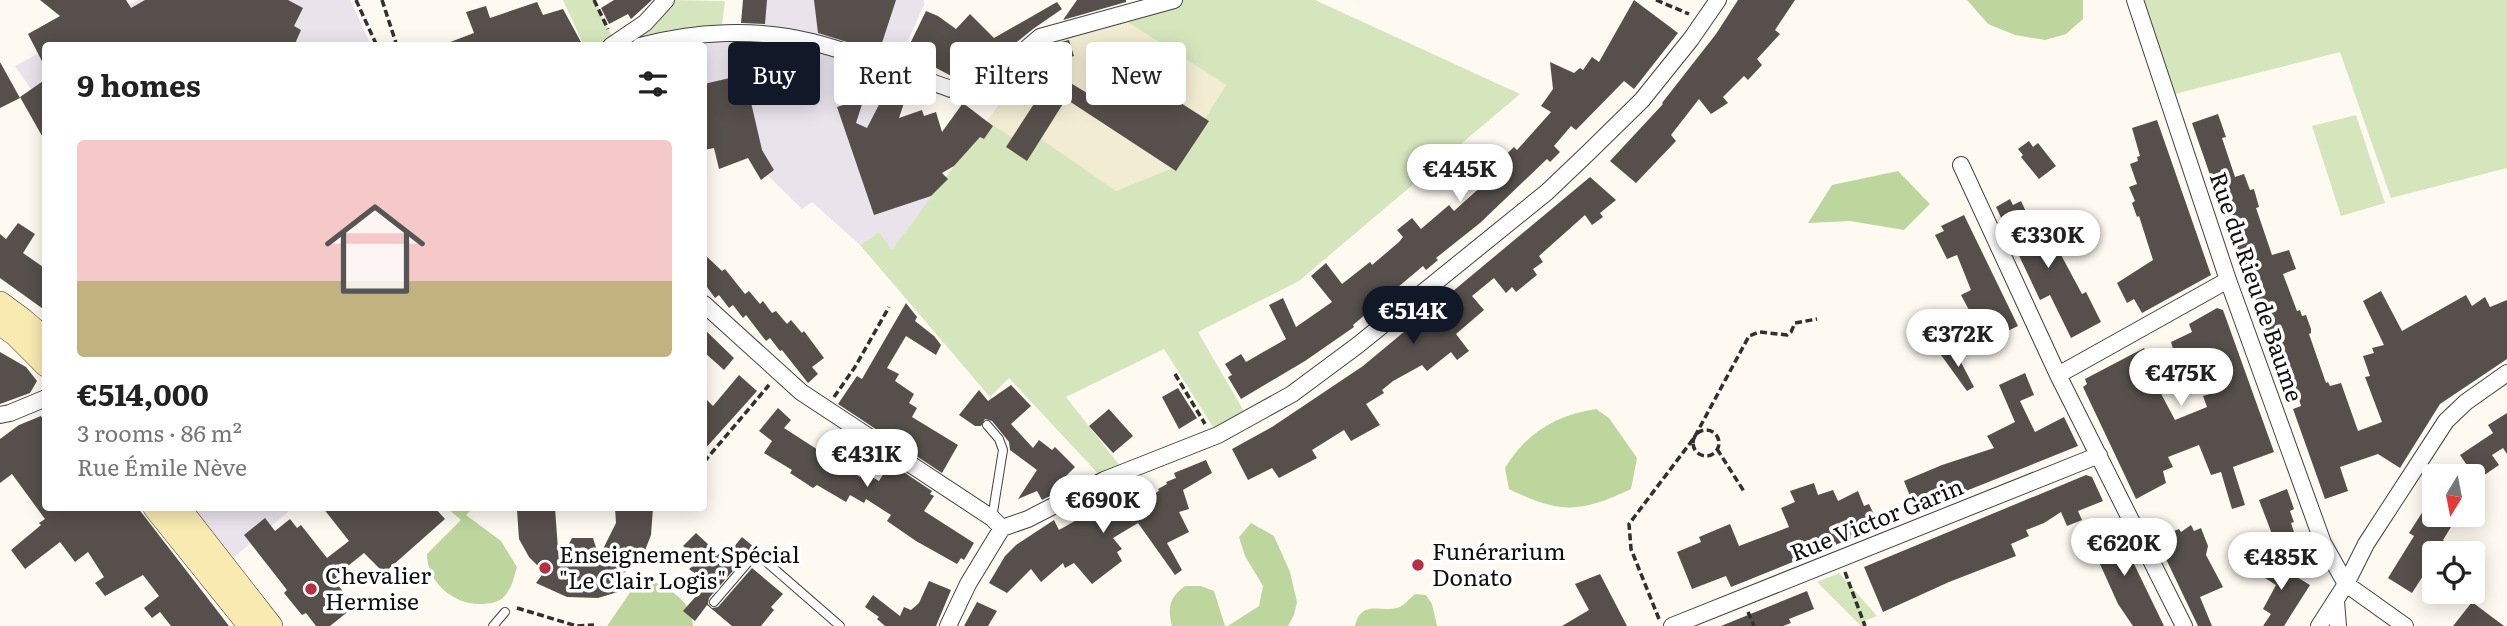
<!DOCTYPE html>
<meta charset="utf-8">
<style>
body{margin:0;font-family:Literata,serif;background:#f2f2f2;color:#222;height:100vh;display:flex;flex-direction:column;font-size:26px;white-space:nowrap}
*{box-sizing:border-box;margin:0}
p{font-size:23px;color:#767676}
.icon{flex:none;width:38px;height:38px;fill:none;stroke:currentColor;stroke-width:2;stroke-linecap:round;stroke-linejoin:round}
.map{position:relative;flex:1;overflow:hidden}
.side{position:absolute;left:42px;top:42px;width:665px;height:469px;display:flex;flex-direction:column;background:#fff;border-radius:7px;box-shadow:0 4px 18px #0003}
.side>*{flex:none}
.guide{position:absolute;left:728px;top:42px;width:665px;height:63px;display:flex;gap:14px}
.needle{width:46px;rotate:190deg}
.fabs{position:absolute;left:2422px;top:464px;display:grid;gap:14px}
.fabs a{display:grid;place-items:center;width:63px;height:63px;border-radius:7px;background:#fff;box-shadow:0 4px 18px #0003;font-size:35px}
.price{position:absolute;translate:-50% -60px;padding:0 16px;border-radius:24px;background:#fff;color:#222;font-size:23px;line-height:46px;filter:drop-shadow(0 2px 4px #0008)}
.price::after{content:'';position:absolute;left:50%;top:42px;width:21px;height:16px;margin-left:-10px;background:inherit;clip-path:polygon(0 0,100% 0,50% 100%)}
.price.current{background:#111827;color:#fff}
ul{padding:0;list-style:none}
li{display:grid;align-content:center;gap:14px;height:371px;padding:0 35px}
li span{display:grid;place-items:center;height:217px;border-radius:7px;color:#555}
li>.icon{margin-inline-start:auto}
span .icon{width:126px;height:126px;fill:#fffc;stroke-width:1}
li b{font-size:30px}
h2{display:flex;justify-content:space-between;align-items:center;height:84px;padding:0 35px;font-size:30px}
.chip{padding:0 24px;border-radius:7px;background:#fff;box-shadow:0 4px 18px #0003;font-size:24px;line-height:63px}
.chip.current{background:#111827;color:#fff}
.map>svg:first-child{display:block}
</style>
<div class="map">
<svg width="2507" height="626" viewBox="0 0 2507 626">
<rect width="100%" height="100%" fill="#fefaf1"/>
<path fill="#eae3ec" d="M138 0H350L371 45 53 46Z
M765 0H924V5L895 69 914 76 900 113 895 115 935 192 892 251 879 232 860 245 812 202 802 209 747 155 714 148H704V46H640L761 35Z
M45 50V109L15 66Z
M193 508H293L234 557Z"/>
<path fill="#f2ecd2" d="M1118 16 1226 85 1175 167 1116 191 1038 138 1030 150 987 121 1044 42Z"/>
<path fill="#d6e6bc" d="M563 0H594L615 43 666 0 725 1 721 33 640 45 584 46Z
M1174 0H1315L1520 94 1299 281 1198 332 1249 420 1218 435 1164 349 1066 397 1125 472 1104 480 1009 378 990 397 860 245 879 232 892 250 987 121 1030 149 1038 137 1116 191 1175 167 1226 85 1118 16Z
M2135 0H2507V168L2391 198 2340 52 2167 96Z
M2356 115 2385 203 2341 216 2312 126Z
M1839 573 1877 616 1864 621 1865 626H1861L1817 582Z"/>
<path fill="#bcd69d" d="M1967 0H2083V19L2066 34 2045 40 2015 35 1988 24Z
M1898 171 1930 204 1904 230 1850 221 1808 223 1832 185Z
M1596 409 1609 418 1637 458 1631 489C1580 513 1560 514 1509 489L1505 468C1526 433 1556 415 1596 409Z
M447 508H473L466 515 501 541 517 567C514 576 513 585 507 593 501 602 493 603 483 604 455 606 427 583 427 554L461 520Z
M1251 523 1274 536 1290 572 1297 602 1294 615 1288 626H1228L1259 606 1263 586 1245 556 1239 537Z
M647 579C669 588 692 600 693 626H607L638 581Z
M1185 586H1201L1214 591 1225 626H1172C1167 607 1170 597 1185 586Z
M1415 594 1426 595 1432 604 1437 626H1355C1361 600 1380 612 1397 608 1404 606 1409 599 1415 594Z"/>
<path fill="#564f4b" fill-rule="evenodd" d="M40 0H126L131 8 145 0H288L303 8 294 26 301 30 294 46H46V69L28 34 60 16Z
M614 0H652L631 19 628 14 609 24 601 8Z
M743 0H767L765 24 741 23Z
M814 0H896L879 52 818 33Z
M1077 0H1126V2L1063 20Z
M1634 0 1678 33 1634 89 1624 81 1576 130 1571 126 1554 146 1560 152 1550 162 1547 159 1480 223 1436 258 1438 260 1426 270 1423 266 1353 325 1354 327 1305 361 1241 399 1228 377 1232 375 1225 364 1241 354 1246 362 1286 339 1269 305 1283 298 1296 327 1332 302 1311 276 1326 263 1342 284 1370 262 1372 265 1399 242 1403 237 1397 230 1412 218 1421 229 1449 205 1454 211 1495 174 1491 169 1514 147 1517 150 1551 112 1541 106 1553 89 1550 62 1574 73 1580 68 1583 70 1592 57 1599 62Z
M1738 0H1795L1775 30 1780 34 1757 59 1762 65 1748 80 1744 76 1723 97 1728 103 1711 114 1699 99 1671 135 1676 141 1636 183 1610 161 1663 104 1662 103 1716 34Z
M537 2 543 15 563 9 581 42 574 46H445V44L474 33 466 12 486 6 490 18Z
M1057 2 1062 9 1033 29 972 78 957 79 906 52 926 11 938 16 956 29 970 14 994 38Z
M1069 40 1074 56 1028 68 1045 46Z
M812 59 818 85 750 98 762 150 774 170 761 180 748 158 719 169 714 148 704 150V84Z
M1115 61 1209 121 1176 171 1066 99 1027 161 1006 147 1054 73 1092 96Z
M0 62 20 98 0 108Z
M46 79V143L20 97Z
M898 87 908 91 899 118 922 110 924 116 936 112 942 132 963 103 993 126 984 139 980 137 954 166 942 173 948 179 931 196 874 215 837 107 864 98 856 123 867 128 886 91Z
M2218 114 2226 137 2222 138 2235 177 2244 174 2250 190 2254 189 2259 207 2256 208 2272 255 2289 250 2296 269 2283 274 2297 311 2300 310 2302 316 2306 315 2311 329V333L2309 334 2326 383 2328 382 2330 386 2341 383 2358 431 2382 422 2365 377 2370 376 2363 356 2374 353 2372 348 2384 345 2363 301 2381 291 2402 331 2466 295 2472 306 2485 297 2490 307 2507 300V359L2440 404 2400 468 2378 454 2340 467 2348 491 2325 499 2293 409 2301 406 2297 392 2291 374 2288 369 2286 370 2277 345 2270 348 2192 123Z
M2157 120 2211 275 2142 313 2134 299 2127 303 2117 283 2153 260 2139 216 2137 217 2132 203 2135 201 2129 187 2137 184 2130 164 2138 161 2137 157 2140 156 2132 128Z
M2029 141 2033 147 2038 143 2056 166 2039 179 2021 157 2023 155 2018 149Z
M1590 177 1616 200 1600 213 1603 217 1592 225 1585 215 1539 256 1543 262 1533 269 1537 275 1516 292 1512 287 1506 293 1494 278 1472 296 1484 310 1456 334 1469 351 1457 360 1451 352 1427 371 1422 365 1393 381 1382 390 1384 393 1366 404 1380 425 1351 441 1344 430 1312 450 1317 458 1279 478 1272 468 1248 480 1232 449 1272 427 1363 366Z
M2010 199 2013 205 2021 201 2037 235 2046 227 2082 294 2086 292 2101 322 2071 338 2050 295 2040 300 1996 207Z
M1964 215 2018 326 1997 336 1991 323 1979 329 1961 295 1971 290 1957 255 1947 259 1935 235 1944 231 1941 226Z
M18 223 35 234 23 253 46 269V311L0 278V234L6 239Z
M704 254 722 271 725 269 745 294 749 291 760 304 763 301 772 313 776 311 787 324 791 320 802 333 804 331 824 358 812 367 818 374 808 383 782 350 780 351 770 338 766 341 746 315 743 318 733 305 729 308 719 295 715 298 704 283Z
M906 303 917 317 915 321 934 336 941 345 936 355 906 336 887 368 899 374 895 381 914 394 909 403 917 408 912 417 958 445 942 473 838 404 857 376 862 379Z
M2217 308 2223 310 2274 452 2233 467 2245 505 2232 509 2221 472 2211 475 2199 445 2168 457 2173 467 2163 471 2166 483 2136 499 2083 387 2087 384 2085 379 2144 348 2149 357 2173 349 2171 342 2192 332 2189 324ZM2188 359 2192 372 2200 370 2210 394 2203 396 2207 407 2175 420 2150 373Z
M704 329 734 358 724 370 704 352Z
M1954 349 1974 387 1967 391 1941 355Z
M0 352 26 367 37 381 30 393 0 404Z
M2025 373 2034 395 2020 401 2035 432 2064 417 2078 446 1916 511 1904 481 1942 465 1994 448 1987 436 2015 422 1999 385Z
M739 375 757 391 704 450V397L713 406Z
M1011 385 1031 406 1011 424 1033 448 1039 440 1052 450 1055 447 1075 467 1063 479 1070 486 1042 500 1037 491 1018 499 1037 470 1010 450 1009 442 992 421 985 419 981 426H975L959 415 979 390 988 401Z
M1178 388 1197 418 1179 429 1162 397Z
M778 408 791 420 784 428 860 477 863 472 879 481 890 463 932 491 930 494 934 496 924 511 974 543 964 560 961 558 957 564 916 541 887 521 891 515 866 499 864 503 850 495 846 502 817 485 813 488 790 473 792 470 764 453 772 441 759 431Z
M1109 409 1133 436 1113 453 1089 426Z
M2507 413V454L2503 448 2492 455 2499 465 2477 480 2460 455 2493 433 2488 425Z
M41 416 46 425V508H138L229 626H171L160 612 152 618 144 608 159 596 143 575 105 596 95 583 104 577 88 552 75 562 60 542 25 569 11 550 41 525 39 523 45 519 12 474 0 483V439L19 425Z
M1206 460 1212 473 1183 490 1189 509 1179 512 1189 532 1167 543 1182 570 1175 575 1138 523 1113 538 1122 549 1117 552 1122 561 1092 584 1074 563 1065 568 1063 563 1041 582 1031 569 1007 593 989 583 1005 556 1016 545 1054 520 1059 530 1119 496 1127 508 1159 491 1158 489 1167 484 1166 482 1176 478 1174 473Z
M2086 475 2092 477 2103 501 2078 511 2082 520 2067 526 2061 512 2044 523 2026 530 2029 536 2011 544 2016 556 1949 582 1883 612 1864 567Z
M1814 483 1818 495 1833 490 1838 501 1858 491 1864 506 1869 504 1880 527 1731 587 1726 576 1692 589 1677 552 1701 542 1699 537 1730 524 1739 546 1789 527 1781 508 1795 502 1790 491Z
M2287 489 2294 509 2290 511 2294 522 2291 523 2295 535 2275 542 2259 500Z
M2434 494V514H2459L2443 540 2463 553H2434V559L2412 593 2388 578 2414 536 2409 533Z
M323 508H435L445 519 384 573 364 553 338 574 343 580 337 584 355 606 330 626H316L306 613 302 615 284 593 287 590 244 535 265 518 275 531 290 519 297 528 301 525 327 558 349 541Z
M520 508H555L559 563 572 538H593L599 557 616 523 615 508H653L651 535 644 553 632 567 615 579 621 591 598 598 567 597 536 583 544 572 529 557 519 539 517 510Z
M2191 525 2194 531 2201 528 2208 546 2206 555 2223 587 2200 597 2212 626H2198L2156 538 2179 529 2181 532Z
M2114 526 2136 568 2164 626H2133L2118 604 2095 553 2089 555 2083 541Z
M696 533 724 559 742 537 754 547 709 598 708 604 712 608 718 607 752 568 783 594 771 607 774 610 761 626H732L707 605 695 621 683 611 697 595 686 585 696 574 689 569 697 563 689 557 692 553 683 546Z
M2262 556 2310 585 2284 626H2263L2271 614 2263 609 2276 585 2254 571Z
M1600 574 1627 626H1562L1589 610 1575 584Z
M929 581 951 590 936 626H885L877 619 879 617 865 607 873 595 900 616 904 607 911 610 919 603Z
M1807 591 1814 609 1789 619 1791 623 1783 626H1721Z
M977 602 997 611 988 626H964Z
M2472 602 2504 626H2453Z"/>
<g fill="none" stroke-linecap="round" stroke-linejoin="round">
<g stroke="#414141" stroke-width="10">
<path id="lane" d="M987 425 999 439 1003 450 992 518
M714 602 756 553 840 626
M493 626 505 612"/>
</g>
<g stroke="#414141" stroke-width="18">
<path id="street" d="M2135 0 2228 280 2323 543 2346 584 2405 626
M611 46 645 23 666 0
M640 46C694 31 757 28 812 42 859 54 905 73 951 89H973L983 86 1040 37 1174 0
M1961 165 2058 375 2184 626
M704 304 801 392 992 518 1002 528
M2058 375 2228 280
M0 415 10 413 46 398
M2336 601 2338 626
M948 626 968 584 1002 528 1028 519 1104 480 1218 435 1292 394 1358 345 1547 192 1589 152 1642 100 1691 39 1718 0
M1672 626 2099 455
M2319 626 2346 584 2366 544 2446 421 2466 402 2507 373"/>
</g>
<g stroke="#303030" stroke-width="24">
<path id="secondary" d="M0 303 23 320 46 340
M0 323 16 335 46 365
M155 508 250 626
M179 508 271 626"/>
</g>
<path stroke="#303030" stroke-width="3.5" stroke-dasharray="7 3.5" stroke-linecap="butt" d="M356 0 377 46
M382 0 397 46
M594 0 608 29
M1656 0 1689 14
M1175 374 1205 424
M834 397 855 367 889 307
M1693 443a13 13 0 1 1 26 0a13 13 0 1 1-26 0Z
M1717 449 1745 493
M704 462 769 385
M2285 550 2305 542
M1845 572 1865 626
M517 608 577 626 594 625
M1748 612 1754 626
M1659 619 1631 549 1629 524 1694 438 1749 336 1759 332 1787 335 1791 332 1795 323 1817 319"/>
<use href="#lane" stroke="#fff" stroke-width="8"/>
<use href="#street" stroke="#fff" stroke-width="16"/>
<use href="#secondary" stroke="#f9eab1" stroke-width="23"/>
</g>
<g fill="#b53044" stroke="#fff" stroke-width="2.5">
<circle cx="1418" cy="565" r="7"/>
<circle cx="545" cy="568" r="7"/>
<circle cx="311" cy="589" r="7"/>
</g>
<g text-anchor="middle" stroke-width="7" stroke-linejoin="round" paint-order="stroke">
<g font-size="23" fill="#0e0e0e" stroke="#fff">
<text transform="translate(2256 287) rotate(71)" y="8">Rue du Rieu de Baume</text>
<text transform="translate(1877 520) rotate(-22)" y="8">Rue Victor Garin</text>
</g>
<g font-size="23" fill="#0e0e0e" stroke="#fff" text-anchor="start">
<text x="1432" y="560">Funérarium<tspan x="1432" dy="26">Donato</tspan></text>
<text x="559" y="563">Enseignement Spécial<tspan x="559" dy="26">"Le Clair Logis"</tspan></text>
<text x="325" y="584">Chevalier<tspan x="325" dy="26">Hermise</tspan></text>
</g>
</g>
</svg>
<div class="fabs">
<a><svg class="needle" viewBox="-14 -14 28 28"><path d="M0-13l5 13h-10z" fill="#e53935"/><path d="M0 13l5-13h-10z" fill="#767676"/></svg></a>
<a><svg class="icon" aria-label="locate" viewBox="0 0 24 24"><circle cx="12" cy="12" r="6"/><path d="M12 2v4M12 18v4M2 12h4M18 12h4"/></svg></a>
</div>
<b class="price" style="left:1460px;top:204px">€445K</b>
<b class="price" style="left:2048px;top:270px">€330K</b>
<b class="price current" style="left:1413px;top:346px">€514K</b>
<b class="price" style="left:1958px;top:369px">€372K</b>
<b class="price" style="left:2181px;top:408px">€475K</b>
<b class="price" style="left:867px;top:489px">€431K</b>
<b class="price" style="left:1103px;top:535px">€690K</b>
<b class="price" style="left:2124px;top:578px">€620K</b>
<b class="price" style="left:2281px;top:592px">€485K</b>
<div class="guide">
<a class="chip current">Buy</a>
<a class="chip">Rent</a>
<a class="chip">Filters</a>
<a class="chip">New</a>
</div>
<section class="side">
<h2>9 homes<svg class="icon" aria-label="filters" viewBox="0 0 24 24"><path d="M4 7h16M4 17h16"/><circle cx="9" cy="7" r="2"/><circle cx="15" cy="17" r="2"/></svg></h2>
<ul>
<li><span style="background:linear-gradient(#f6c9c9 65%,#c2b280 0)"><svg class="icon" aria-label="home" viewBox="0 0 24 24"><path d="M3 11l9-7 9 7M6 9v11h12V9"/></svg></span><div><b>€514,000</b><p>3 rooms · 86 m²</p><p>Rue Émile Nève</p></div></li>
</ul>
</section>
</div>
